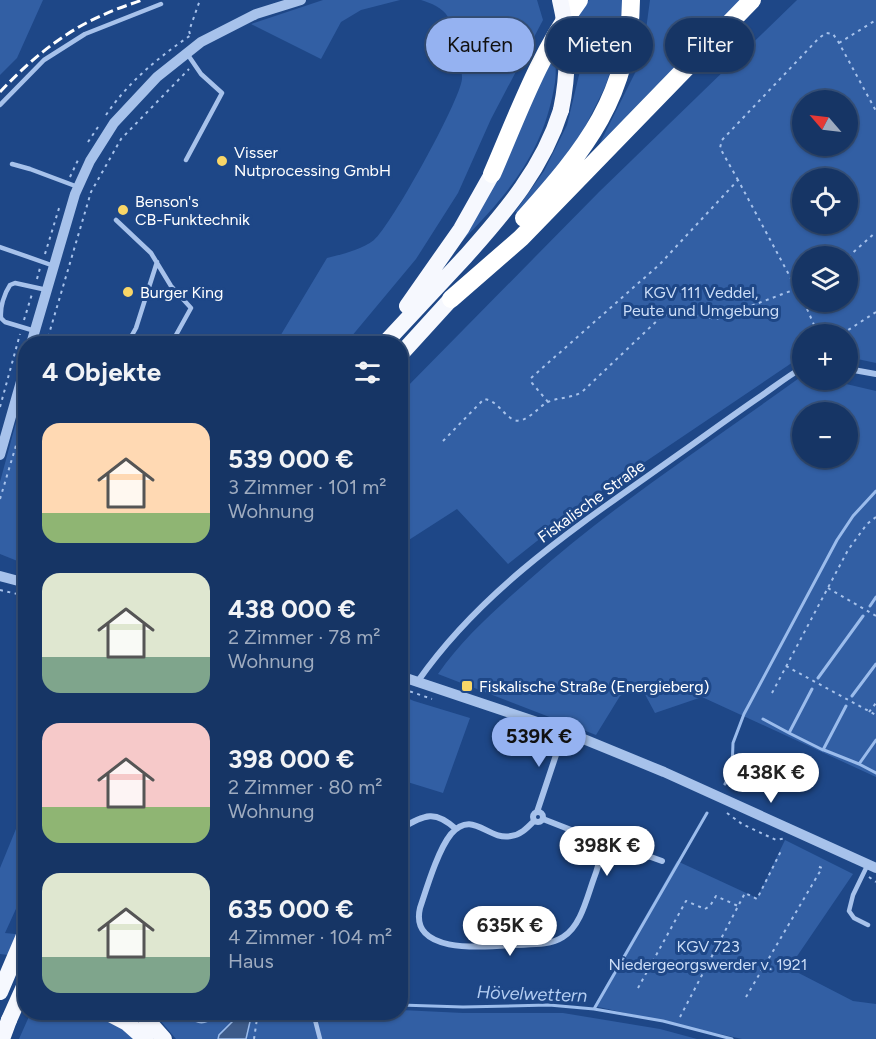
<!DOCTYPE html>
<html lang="de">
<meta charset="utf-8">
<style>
body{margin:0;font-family:Figtree,sans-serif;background:#1f3d6b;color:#f1f3f6;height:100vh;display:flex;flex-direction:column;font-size:22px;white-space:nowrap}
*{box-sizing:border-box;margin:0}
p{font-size:20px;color:#9eabbf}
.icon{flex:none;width:33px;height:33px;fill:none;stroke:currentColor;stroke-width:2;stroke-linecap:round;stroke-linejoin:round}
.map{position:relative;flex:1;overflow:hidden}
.details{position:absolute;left:18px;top:336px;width:390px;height:684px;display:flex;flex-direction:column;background:#163565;border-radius:24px;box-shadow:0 2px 4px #0004,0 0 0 2px #355079}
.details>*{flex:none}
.guide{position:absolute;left:426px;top:18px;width:360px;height:54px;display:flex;gap:12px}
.needle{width:39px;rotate:298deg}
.tools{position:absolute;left:792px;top:90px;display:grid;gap:12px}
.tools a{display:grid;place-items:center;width:66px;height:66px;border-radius:50%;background:#163565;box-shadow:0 2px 4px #0004,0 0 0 2px #355079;font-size:30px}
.price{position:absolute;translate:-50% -51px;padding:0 14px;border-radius:21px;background:#fff;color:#222;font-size:20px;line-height:39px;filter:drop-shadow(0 2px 3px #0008)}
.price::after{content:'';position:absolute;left:50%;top:36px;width:18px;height:14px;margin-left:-9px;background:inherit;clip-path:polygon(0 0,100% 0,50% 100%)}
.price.on{background:#95b2f1;color:#111}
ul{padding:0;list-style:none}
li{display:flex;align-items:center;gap:18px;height:150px;padding:0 24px}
li span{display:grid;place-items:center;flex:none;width:168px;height:120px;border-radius:18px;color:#555}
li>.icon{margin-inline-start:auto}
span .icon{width:72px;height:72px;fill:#fffc;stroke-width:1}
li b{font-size:26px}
h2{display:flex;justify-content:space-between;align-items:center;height:72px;padding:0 24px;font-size:26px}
.chip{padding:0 21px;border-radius:27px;background:#163565;box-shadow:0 2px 4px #0004,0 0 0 2px #355079;font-size:21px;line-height:54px}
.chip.on{background:#95b2f1;color:#111}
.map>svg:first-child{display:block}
</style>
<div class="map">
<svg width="876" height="1039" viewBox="0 0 876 1039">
<rect width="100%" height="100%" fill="#1e4787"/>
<path fill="#325fa4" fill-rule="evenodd" d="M0 0H43L17 58 0 75Z
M323 0H400L361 10 341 22 321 59 251 24Z
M421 0H537L543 20 491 119 458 193 416 259 346 343H276L327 258C343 254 361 250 374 240 391 226 460 101 462 79 463 69 453 27 448 17 443 8 431 3 421 0Z
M589 0H623L619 45 605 87 585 127V134L520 214 515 212 544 171 567 125 580 71 578 14Z
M650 0H742L598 147 642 59Z
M797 0H876V363L848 357V334H802V356L590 499 508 564 457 509 401 545V393L599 192ZM802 100H848V146H802ZM802 178H848V224H802ZM802 256H848V302H802Z
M556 47C555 60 557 75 554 88 542 155 507 195 461 242Z
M802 376V380H829L876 391V777L702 697 655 713 640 685 620 696 596 735 438 674C463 638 496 609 529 580 614 504 711 442 802 376ZM802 412H848V458H802Z
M19 411 26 414 25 564 0 554V482Z
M400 695 414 701 470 718 443 793 401 780Z
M25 807V889L5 933 25 935V957L0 954V868Z
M785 840 853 874 789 968 853 1001 876 1004V1039H742L594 1006 677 861 757 898Z
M401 1010 463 1013H563L660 1029 697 1039H246L252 1013 400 1012Z
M31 1012 84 1013 112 1022 137 1039H19Z
M154 1013H183L197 1023H204L220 1013H242L219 1035 218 1039H176Z"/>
<path fill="#3d5b8a" stroke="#9bbcec" stroke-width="1.5" d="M242 1012 252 1013 246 1039H218L219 1035Z
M183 1013V1012L220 1013C204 1026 199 1026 183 1013Z"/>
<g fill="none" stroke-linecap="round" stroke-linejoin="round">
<path stroke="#9bbcec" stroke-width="3" d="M870 606 876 597
M818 678 863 616
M852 696 876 664
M763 719 789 733 812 689
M789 733 823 750 846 706
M824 750 859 764 876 740
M859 764 876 773
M725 784 732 770 733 743 744 714 837 540 853 516 876 491
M400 1005 463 1007 549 1005 594 1009 663 1021 732 1039
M594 1009 707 813"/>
<path stroke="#a7c2eb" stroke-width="2" stroke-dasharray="3 4.5" stroke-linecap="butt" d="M190 34 189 31 200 0
M839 43 876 20
M106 115C128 82 159 57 191 35
M88 142 98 127
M70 177 79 158
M738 180 720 148 722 140 819 38 826 33 833 34 839 43 876 111
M45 254 60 205
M848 257 876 232
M37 279 40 268
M804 302 818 334
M24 320 32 294
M842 334 876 312
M46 344 91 192 121 139 189 69
M548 402 532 383 531 378 660 264 738 180 802 299
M0 407 20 334
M443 441 484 399C498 401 502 414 514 420 525 424 538 408 546 403 557 397 570 399 582 392L662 316 674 312 716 319 796 289
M0 499 26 412
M828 588 876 616
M0 590 26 596
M786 666 876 715
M403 689 432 699
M772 693 848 550 867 524 876 517
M869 712 876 703
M727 813 742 824 776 840 786 838
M869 877 876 882
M638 988 686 901 705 909 710 906 716 896 738 906
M746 997 822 868 817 866
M680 1017 745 893 757 899 781 851
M254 1039 258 1012"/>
<path stroke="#a7c2eb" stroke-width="4.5" d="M0 105 44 60 85 34 161 4
M186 160 222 93 201 74 188 55
M12 164 30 169 78 187
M116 220 151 253 171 286 191 308 171 344
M0 247 54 266
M35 331 5 322 1 318C0 307 4 294 10 285L15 283 47 290
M127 344 136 328 157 262
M868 864 853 895 849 911 854 918 868 925
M313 1012 320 1039"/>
<path stroke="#a7c2eb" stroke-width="6" d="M848 369 876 374
M418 681C485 585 585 521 679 454 706 435 733 415 761 396 774 387 788 376 802 368
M533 817a5 5 0 1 1 10 0a5 5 0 1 1-10 0Z
M537 812 564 731
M534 821C528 827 521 835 511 836 488 841 473 809 451 834 438 850 427 887 420 908 409 955 485 947 513 945 529 944 549 946 563 937 581 926 587 897 594 878 600 863 604 847 589 837L543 819
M400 829C425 815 434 809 456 829
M598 845 609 842 662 861"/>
<path stroke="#a7c2eb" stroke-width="10" d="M31 344 75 194 90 161 114 123 157 77 201 42 256 14 301 0
M0 455 26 364
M0 576 26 583
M400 676 564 731 664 772 876 868"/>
<path stroke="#f6f8fe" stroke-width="16" d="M407 306 461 229 492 174
M384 344C412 314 439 285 466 256 506 211 543 168 561 110
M400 355 451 299
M106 1012 127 1023 145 1039
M140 1012 164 1039
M2 1039 9 1020"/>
<path stroke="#fff" stroke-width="18" d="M492 174C518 114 540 52 579 0
M524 218C585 150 630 95 631 0
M451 299 521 238 752 0"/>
<path stroke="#fff" stroke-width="3" stroke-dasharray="10 4.5" stroke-linecap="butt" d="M0 92C29 61 63 32 103 15 115 9 129 5 142 0"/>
<path stroke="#f6f8fe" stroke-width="16" d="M560 0C569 37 569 72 561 110
M0 992 26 931
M9 1020 26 982"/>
</g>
<g fill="#f9d667" stroke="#1e4787" stroke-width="2">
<circle cx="222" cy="161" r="6"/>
<circle cx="123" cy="210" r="6"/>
<circle cx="128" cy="292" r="6"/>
<rect x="461" y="680" width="12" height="12" rx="3"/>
</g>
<g text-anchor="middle" stroke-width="6" stroke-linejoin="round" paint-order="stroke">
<g font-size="16" fill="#fff" stroke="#1e4787" text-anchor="start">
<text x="234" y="158">Visser<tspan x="234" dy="18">Nutprocessing GmbH</tspan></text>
<text x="135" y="207">Benson's<tspan x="135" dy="18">CB-Funktechnik</tspan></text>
<text x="140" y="298">Burger King</text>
<text x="479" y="692">Fiskalische Straße (Energieberg)</text>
</g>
<g font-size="16" fill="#ccdef8" stroke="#1e4787">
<text x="701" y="298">KGV 111 Veddel,<tspan x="701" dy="18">Peute und Umgebung</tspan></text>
<text x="708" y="952">KGV 723<tspan x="708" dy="18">Niedergeorgswerder v. 1921</tspan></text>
</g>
<g font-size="16" fill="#fff" stroke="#1e4787">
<text transform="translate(591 501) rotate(-36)" y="6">Fiskalische Straße</text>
</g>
<g font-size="18" font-style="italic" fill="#b3cdf2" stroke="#1e4787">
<text transform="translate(532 994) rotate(2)" y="6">Hövelwettern</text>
</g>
</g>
</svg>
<div class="tools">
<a><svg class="needle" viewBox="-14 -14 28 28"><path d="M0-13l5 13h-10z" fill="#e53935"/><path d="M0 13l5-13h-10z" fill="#9eabbf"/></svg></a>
<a><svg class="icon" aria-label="locate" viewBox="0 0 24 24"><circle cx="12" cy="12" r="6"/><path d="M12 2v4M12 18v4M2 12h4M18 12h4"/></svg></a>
<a><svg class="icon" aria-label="layers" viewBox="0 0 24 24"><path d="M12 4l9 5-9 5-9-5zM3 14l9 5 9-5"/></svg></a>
<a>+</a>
<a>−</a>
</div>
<b class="price on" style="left:539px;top:768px">539K €</b>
<b class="price" style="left:771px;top:804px">438K €</b>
<b class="price" style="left:607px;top:877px">398K €</b>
<b class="price" style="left:510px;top:957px">635K €</b>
<div class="guide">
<a class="chip on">Kaufen</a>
<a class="chip">Mieten</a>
<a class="chip">Filter</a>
</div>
<section class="details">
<h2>4 Objekte<svg class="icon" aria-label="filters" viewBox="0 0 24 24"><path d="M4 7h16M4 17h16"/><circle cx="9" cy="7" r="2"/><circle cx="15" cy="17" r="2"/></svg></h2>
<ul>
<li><span style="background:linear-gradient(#ffd9b3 75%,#8fb573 0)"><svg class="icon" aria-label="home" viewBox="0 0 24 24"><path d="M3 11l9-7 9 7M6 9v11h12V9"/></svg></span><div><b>539 000 €</b><p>3 Zimmer · 101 m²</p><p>Wohnung</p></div></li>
<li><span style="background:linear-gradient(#dfe7d0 70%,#7fa58c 0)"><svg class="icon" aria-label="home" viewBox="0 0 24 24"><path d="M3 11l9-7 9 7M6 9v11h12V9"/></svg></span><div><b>438 000 €</b><p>2 Zimmer · 78 m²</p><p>Wohnung</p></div></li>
<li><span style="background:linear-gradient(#f6c9c9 70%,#8fb573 0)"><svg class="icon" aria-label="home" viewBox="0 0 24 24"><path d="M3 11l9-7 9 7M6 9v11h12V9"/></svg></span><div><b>398 000 €</b><p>2 Zimmer · 80 m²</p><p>Wohnung</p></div></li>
<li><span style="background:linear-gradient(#dfe7d0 70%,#7fa58c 0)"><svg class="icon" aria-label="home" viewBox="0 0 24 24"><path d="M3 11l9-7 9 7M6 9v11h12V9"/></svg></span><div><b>635 000 €</b><p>4 Zimmer · 104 m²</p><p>Haus</p></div></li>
</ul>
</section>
</div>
